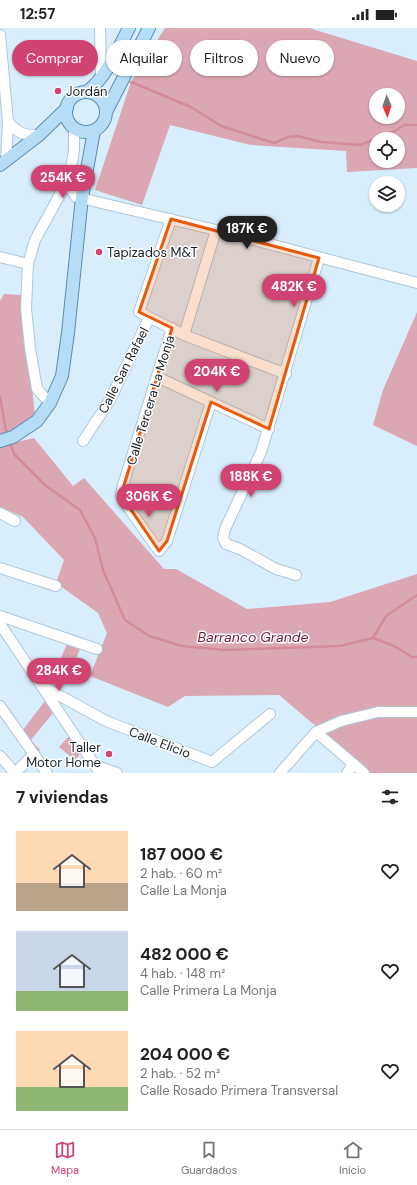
<!DOCTYPE html>
<html lang="es">
<meta charset="utf-8">
<style>
body{margin:0;font-family:"DM Sans",sans-serif;background:#f2f2f2;color:#202124;height:100vh;display:flex;flex-direction:column;font-size:15px;white-space:nowrap}
*{box-sizing:border-box;margin:0}
p{font-size:13px;color:#757577}
.icon{flex:none;width:22px;height:22px;fill:none;stroke:currentColor;stroke-width:2;stroke-linecap:round;stroke-linejoin:round}
.map{position:relative;height:745px;overflow:hidden}
.sheet{display:flex;flex-direction:column;background:#fff;flex:1}
.sheet>*{flex:none}
.top-card{position:absolute;left:12px;top:12px;width:393px;height:36px;display:flex;gap:8px}
.needle{width:26px;rotate:178deg}
.fabs{position:absolute;left:369px;top:60px;display:grid;gap:8px}
.fabs a{display:grid;place-items:center;width:36px;height:36px;border-radius:50%;background:#fff;box-shadow:0 1px 3px #0004;font-size:20px}
.price{position:absolute;translate:-50% -34px;padding:0 9px;border-radius:14px;background:#d14471;color:#fff;font-size:13px;line-height:26px;filter:drop-shadow(0 1px 2px #0008)}
.price::after{content:'';position:absolute;left:50%;top:24px;width:12px;height:9px;margin-left:-6px;background:inherit;clip-path:polygon(0 0,100% 0,50% 100%)}
.price.on{background:#222;color:#fff}
ul{padding:0;list-style:none}
li{display:flex;align-items:center;gap:12px;height:100px;padding:0 16px}
li span{display:grid;place-items:center;flex:none;width:112px;height:80px;border-radius:0px;color:#555}
li>.icon{margin-inline-start:auto}
span .icon{width:48px;height:48px;fill:#fffc;stroke-width:1}
li b{font-size:17px}
h2{display:flex;justify-content:space-between;align-items:center;height:48px;padding:0 16px;font-size:17px}
.chip{padding:0 14px;border-radius:18px;background:#fff;box-shadow:0 1px 3px #0004;font-size:14px;line-height:36px}
.chip.on{background:#d14471;color:#fff}
.status{display:flex;justify-content:space-between;align-items:center;height:28px;padding:0 20px;background:#fff;direction:ltr}
.status svg{height:11px;fill:currentColor}
.tabs{display:flex;justify-content:space-around;align-items:center;height:56px;border-top:1px solid #e0e0e0;background:#fff;font-size:11px;color:#757577}
.tabs a{display:grid;justify-items:center;gap:2px}
.tabs .on{color:#d14471}
.map>svg:first-child{display:block}
</style>
<div class="status"><b>12:57</b><svg viewBox="0 0 49 12"><path d="M0 12V9h3v3zM5 12V6h3v6zM10 12V3h3v9zM15 12V0h3v12zM26 1h20v11H26zM47 4h2v5h-2z"/></svg></div>
<div class="map">
<svg width="417" height="745" viewBox="0 0 417 745">
<rect width="100%" height="100%" fill="#d9eefd"/>
<path fill="#dba7b2" fill-rule="evenodd" d="M165 0H309L417 33V140L347 144 346 123 251 117 170 97 142 177 95 162 131 54ZM376 67H398V89H376ZM376 111H398V133H376Z
M4 266 22 267 35 387 25 396 0 407V273Z
M417 284V418L373 397 383 362Z
M34 410 73 458 84 450 164 541H176L247 581 330 574 417 546V745H371L279 667 185 668 168 679 90 648 107 605 98 585 56 555 64 532 23 489 0 479V418Z
M67 616 80 621 71 643 58 637Z
M45 673 53 685 31 712 40 722 38 724 22 703Z
M69 708 80 726 75 732 59 719Z"/>
<g fill="none" stroke-linecap="round" stroke-linejoin="round">
<path stroke="#d38a9a" stroke-width="2.5" d="M131 54 191 79 221 98 274 115 288 109 298 108 321 114 360 117 395 103 404 97H417
M0 369 7 408
M10 414 14 426 45 457 80 482 95 510 103 542 125 592 149 608 182 618 224 622 340 618 373 610 386 588 417 567
M373 610 394 618 412 629H417"/>
<g stroke="#adc6d9" stroke-width="12">
<path id="minor" d="M100 0 101 50
M0 7 8 94 6 132
M8 94C19 106 23 107 39 107
M69 150V158L76 169 216 202 417 255
M171 191 139 284 184 307 286 346
M0 229 28 236
M172 300 123 457 121 467 125 475 159 523 167 513 211 374
M184 307 216 202
M157 349 269 401
M50 375 37 361 30 320 26 280 28 236 35 212 69 150 74 123V100
M83 413 110 372 149 290
M0 485 15 493
M0 540 56 558
M296 547 276 541 240 521 226 516 223 510 225 501 261 424 319 230
M0 588 97 621
M0 596 100 745
M42 658 106 693 212 734 270 686
M0 678 47 745
M316 704 364 745
M0 728 15 745
M94 737 117 745
M15 745 34 726
M280 745 316 704 341 693 378 684H417
M347 745 354 736"/>
</g>
<g stroke="#5e8cac" stroke-width="14">
<path id="major" d="M87 64C107 48 117 23 129 0
M66 84a20 20 0 1 1 40 0a20 20 0 1 1-40 0Z
M106 84 149 0
M0 137 39 107 67 80
M0 413 13 409 37 393 50 375 62 348 68 305 82 169 94 103"/>
</g>
<use href="#minor" stroke="#fff" stroke-width="10"/>
<use href="#major" stroke="#b6ddf8" stroke-width="12"/>
</g>
<path fill="#e8590c" fill-opacity="0.2" stroke="#e8590c" stroke-width="3" stroke-linejoin="round" d="M171 191 319 230 269 401 211 374 167 513 159 523 121 467 172 300 139 284Z"/>
<g fill="#d14471" stroke="#fff" stroke-width="1.5">
<circle cx="58" cy="63" r="4"/>
<circle cx="99" cy="224" r="4"/>
<circle cx="109" cy="726" r="4"/>
</g>
<g text-anchor="middle" stroke-width="3" stroke-linejoin="round" paint-order="stroke">
<g font-size="13" fill="#172027" stroke="#fff" text-anchor="start">
<text x="66" y="68">Jordán</text>
<text x="107" y="229">Tapizados M&amp;T</text>
<text x="101" y="724" text-anchor="end">Taller<tspan x="101" dy="15">Motor Home</tspan></text>
</g>
<g font-size="13" fill="#172027" stroke="#fff">
<text transform="translate(123 342) rotate(-63)" y="5">Calle San Rafael</text>
<text transform="translate(150 372) rotate(-73)" y="5">Calle Tercera La Monja</text>
<text transform="translate(160 714) rotate(21)" y="5">Calle Elicio</text>
</g>
<g font-size="14" font-style="italic" fill="#731c3a" stroke="#fff">
<text x="253" y="614">Barranco Grande</text>
</g>
</g>
</svg>
<div class="fabs">
<a><svg class="needle" viewBox="-14 -14 28 28"><path d="M0-13l5 13h-10z" fill="#e53935"/><path d="M0 13l5-13h-10z" fill="#757577"/></svg></a>
<a><svg class="icon" aria-label="locate" viewBox="0 0 24 24"><circle cx="12" cy="12" r="6"/><path d="M12 2v4M12 18v4M2 12h4M18 12h4"/></svg></a>
<a><svg class="icon" aria-label="layers" viewBox="0 0 24 24"><path d="M12 4l9 5-9 5-9-5zM3 14l9 5 9-5"/></svg></a>
</div>
<b class="price" style="left:63px;top:171px">254K €</b>
<b class="price on" style="left:247px;top:222px">187K €</b>
<b class="price" style="left:294px;top:280px">482K €</b>
<b class="price" style="left:217px;top:365px">204K €</b>
<b class="price" style="left:251px;top:470px">188K €</b>
<b class="price" style="left:149px;top:490px">306K €</b>
<b class="price" style="left:59px;top:664px">284K €</b>
<div class="top-card">
<a class="chip on">Comprar</a>
<a class="chip">Alquilar</a>
<a class="chip">Filtros</a>
<a class="chip">Nuevo</a>
</div>
</div>
<section class="sheet">
<h2>7 viviendas<svg class="icon" aria-label="filters" viewBox="0 0 24 24"><path d="M4 7h16M4 17h16"/><circle cx="9" cy="7" r="2"/><circle cx="15" cy="17" r="2"/></svg></h2>
<ul>
<li><span style="background:linear-gradient(#ffd9b3 65%,#b9a48a 0)"><svg class="icon" aria-label="home" viewBox="0 0 24 24"><path d="M3 11l9-7 9 7M6 9v11h12V9"/></svg></span><div><b>187 000 €</b><p>2 hab. · 60 m²</p><p>Calle La Monja</p></div><svg class="icon" aria-label="heart" viewBox="0 0 24 24"><path d="M12 20l-8-8c-3-5 5-10 8-4 3-6 11-1 8 4z"/></svg></li>
<li><span style="background:linear-gradient(#c9d6e8 75%,#8fb573 0)"><svg class="icon" aria-label="home" viewBox="0 0 24 24"><path d="M3 11l9-7 9 7M6 9v11h12V9"/></svg></span><div><b>482 000 €</b><p>4 hab. · 148 m²</p><p>Calle Primera La Monja</p></div><svg class="icon" aria-label="heart" viewBox="0 0 24 24"><path d="M12 20l-8-8c-3-5 5-10 8-4 3-6 11-1 8 4z"/></svg></li>
<li><span style="background:linear-gradient(#ffd9b3 70%,#8fb573 0)"><svg class="icon" aria-label="home" viewBox="0 0 24 24"><path d="M3 11l9-7 9 7M6 9v11h12V9"/></svg></span><div><b>204 000 €</b><p>2 hab. · 52 m²</p><p>Calle Rosado Primera Transversal</p></div><svg class="icon" aria-label="heart" viewBox="0 0 24 24"><path d="M12 20l-8-8c-3-5 5-10 8-4 3-6 11-1 8 4z"/></svg></li>
</ul>
</section>
<nav class="tabs">
<a class="on"><svg class="icon" aria-label="map" viewBox="0 0 24 24"><path d="M3 6l6-2 6 2 6-2v14l-6 2-6-2-6 2zM9 4v14M15 6v14"/></svg>Mapa</a>
<a><svg class="icon" aria-label="saved" viewBox="0 0 24 24"><path d="M7 4h10v16l-5-4-5 4z"/></svg>Guardados</a>
<a><svg class="icon" aria-label="home" viewBox="0 0 24 24"><path d="M3 11l9-7 9 7M6 9v11h12V9"/></svg>Inicio</a>
</nav>
